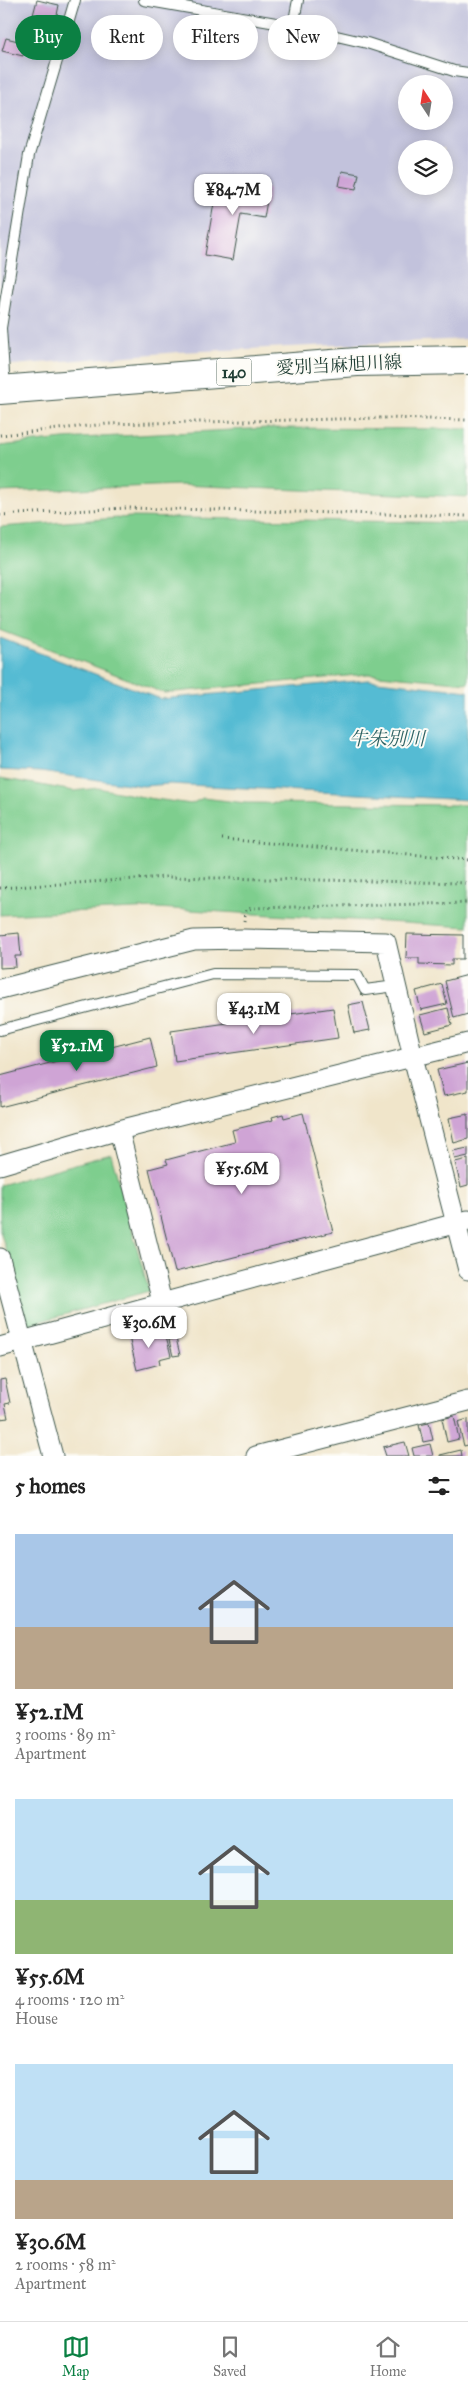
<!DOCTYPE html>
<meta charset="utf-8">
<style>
body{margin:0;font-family:"IM FELL Great Primer","Noto Serif JP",serif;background:#f2f2f2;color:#222;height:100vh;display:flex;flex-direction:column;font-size:19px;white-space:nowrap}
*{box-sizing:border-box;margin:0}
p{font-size:16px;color:#767676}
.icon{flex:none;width:28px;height:28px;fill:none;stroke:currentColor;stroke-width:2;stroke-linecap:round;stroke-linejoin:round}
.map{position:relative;height:1456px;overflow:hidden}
.sheet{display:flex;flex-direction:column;background:#fff;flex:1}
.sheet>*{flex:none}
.banner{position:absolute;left:15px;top:15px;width:439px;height:45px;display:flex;gap:10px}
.needle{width:32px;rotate:348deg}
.buttons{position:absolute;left:398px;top:75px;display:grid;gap:10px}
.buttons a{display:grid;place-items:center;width:55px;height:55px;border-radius:50%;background:#fff;box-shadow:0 2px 12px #0003;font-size:25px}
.price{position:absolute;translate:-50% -42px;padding:0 11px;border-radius:10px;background:#fff;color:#222;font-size:16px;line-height:32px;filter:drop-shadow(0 1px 2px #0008)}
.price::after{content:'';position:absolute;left:50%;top:30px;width:15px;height:11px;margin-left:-8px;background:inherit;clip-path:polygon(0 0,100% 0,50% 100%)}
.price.active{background:#0b8043;color:#fff}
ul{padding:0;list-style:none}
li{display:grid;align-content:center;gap:10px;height:265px;padding:0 15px}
li span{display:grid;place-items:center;height:155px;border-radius:0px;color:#555}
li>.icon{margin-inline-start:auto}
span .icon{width:90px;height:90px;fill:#fffc;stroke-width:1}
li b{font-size:21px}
h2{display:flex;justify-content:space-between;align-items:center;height:60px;padding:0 15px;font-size:21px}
.chip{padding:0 18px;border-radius:22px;background:#fff;box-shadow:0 2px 12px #0003;font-size:18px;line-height:45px}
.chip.active{background:#0b8043;color:#fff}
.tab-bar{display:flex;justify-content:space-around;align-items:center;height:70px;border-top:1px solid #e0e0e0;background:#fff;font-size:14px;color:#767676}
.tab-bar a{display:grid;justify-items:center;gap:2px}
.tab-bar .active{color:#0b8043}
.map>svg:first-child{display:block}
</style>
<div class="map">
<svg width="468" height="1456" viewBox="0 0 468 1456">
<rect width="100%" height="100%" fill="#fdfcf7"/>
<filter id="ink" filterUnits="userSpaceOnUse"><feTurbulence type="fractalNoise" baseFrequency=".02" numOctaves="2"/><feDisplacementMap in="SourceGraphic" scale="10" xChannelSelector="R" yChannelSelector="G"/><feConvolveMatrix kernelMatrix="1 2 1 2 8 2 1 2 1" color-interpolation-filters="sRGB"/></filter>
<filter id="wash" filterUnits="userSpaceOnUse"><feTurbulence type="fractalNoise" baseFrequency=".0096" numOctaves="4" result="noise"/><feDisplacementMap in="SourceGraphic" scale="20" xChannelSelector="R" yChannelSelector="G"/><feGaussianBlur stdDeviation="1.12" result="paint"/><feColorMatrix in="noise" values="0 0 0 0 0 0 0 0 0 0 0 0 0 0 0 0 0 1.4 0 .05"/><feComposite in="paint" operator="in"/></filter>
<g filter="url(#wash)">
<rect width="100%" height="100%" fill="#f0e5ca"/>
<path fill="#c2c2dc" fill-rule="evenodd" d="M0 0H468V339L179 352 0 366ZM406 84H444V121H406ZM406 149H444V186H406Z"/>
<path fill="#7ece8e" stroke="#4e8661" d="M268 428 468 429V497L179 485 0 492V446L63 439Z
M131 517 468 523V683L368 674 164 693 0 630V527Z
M0 778 74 791 98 788 148 798 191 804 203 798 246 803 468 805V927L157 908 0 915Z
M111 1154 149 1291 27 1325 0 1230V1185Z"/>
<path fill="#55bbd3" stroke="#3a7c84" d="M0 638 161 699 368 680 468 691V800L170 784 143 786 40 772 0 770Z"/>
<g id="blocks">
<path fill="#cfa4d5" d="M37 0 59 5 56 20 33 15Z
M6 38 26 43 23 56 2 51Z
M342 171 359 174 356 189 339 186Z
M218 180 269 189 264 218 241 214 233 260 205 255Z
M19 933 21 956H15L16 967 0 968V935Z
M407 934 463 935V959H452V965L419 964V958H406Z
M468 975V1014L454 1018 445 981Z
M442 984 447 1004 421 1010 416 991Z
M363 1002 370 1030 354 1033 348 1005Z
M333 1008 338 1038 175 1061 171 1031Z
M448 1008 452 1025 425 1032 420 1015Z
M150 1037 157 1067 0 1107V1076Z
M468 1063V1091L444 1096 437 1070Z
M303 1113 333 1232 175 1272 149 1169 168 1164 166 1160 235 1142 232 1130 273 1120 272 1117 283 1114 284 1118Z
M468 1114V1139L454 1143 449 1118Z
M468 1148V1156L455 1159 453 1151Z
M468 1159V1185L461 1187 455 1162Z
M153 1332 154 1335 165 1332 171 1356 159 1359 160 1364 137 1370 129 1337Z
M176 1338 180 1355 173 1356 169 1340Z
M5 1379 10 1403 5 1404 8 1418 0 1419V1380Z
M454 1416 459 1439 447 1442 442 1419Z
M468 1419V1445L464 1446 458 1422Z
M429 1423 433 1440 423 1442 419 1425Z
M405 1442 409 1456H386L383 1447Z
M430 1444 433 1456H414L412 1448Z
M461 1450 462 1456H440V1455Z"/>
</g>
</g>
<g filter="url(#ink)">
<use href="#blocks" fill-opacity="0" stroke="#3e564a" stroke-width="1"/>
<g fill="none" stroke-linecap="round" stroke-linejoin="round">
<g stroke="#3e564a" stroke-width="12">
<path id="lane" d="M144 0 293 26 367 43 454 71 468 73
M293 26 298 0
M5 389 1 328 29 155 75 0
M0 1030 213 974 357 975 365 990 396 986"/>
</g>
<g stroke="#3e564a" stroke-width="21">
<path id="street" d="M0 989 194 940 243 939 386 942 413 1057 468 1270
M119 1130 162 1302
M0 1165 119 1130 468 1043
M0 1258 53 1456
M0 1347 468 1220
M256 1456 468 1401"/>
</g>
<g stroke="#3e564a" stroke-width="30">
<path id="primary" d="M0 390 357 362 468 360"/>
</g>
<path stroke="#3e564a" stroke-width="3" stroke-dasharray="1 4" stroke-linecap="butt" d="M0 435 107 424 385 418 468 420
M0 515 127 508 468 516
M222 839 468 860
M0 888 166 877 468 883
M244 921 246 910 252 908 468 903"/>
<use href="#lane" stroke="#fff" stroke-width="10"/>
<use href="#street" stroke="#fff" stroke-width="19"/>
<use href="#primary" stroke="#fff" stroke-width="28"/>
</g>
</g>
<g text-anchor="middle" stroke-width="4" stroke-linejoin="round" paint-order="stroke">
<rect fill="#fdfcf7" stroke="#62766e" stroke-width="1" x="216.5" y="358.5" width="35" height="27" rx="4"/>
<g font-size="16" font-weight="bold" fill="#1f3d34">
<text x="234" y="378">140</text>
</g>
<g font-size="18" fill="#1f3d34" stroke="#fdfcf7">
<text transform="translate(339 365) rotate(-3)" y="6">愛別当麻旭川線</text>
</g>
<g font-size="19" font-style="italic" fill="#2f6364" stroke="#fdfcf7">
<text x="387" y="745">牛朱別川</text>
</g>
</g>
</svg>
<div class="buttons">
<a><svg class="needle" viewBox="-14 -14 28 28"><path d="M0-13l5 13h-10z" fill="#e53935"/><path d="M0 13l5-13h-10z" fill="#767676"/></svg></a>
<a><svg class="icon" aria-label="layers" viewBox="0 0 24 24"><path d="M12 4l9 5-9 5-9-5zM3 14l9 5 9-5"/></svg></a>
</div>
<b class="price" style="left:233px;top:216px">¥84.7M</b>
<b class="price" style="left:254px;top:1035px">¥43.1M</b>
<b class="price active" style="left:77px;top:1072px">¥52.1M</b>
<b class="price" style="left:242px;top:1195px">¥55.6M</b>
<b class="price" style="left:149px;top:1349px">¥30.6M</b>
<div class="banner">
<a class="chip active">Buy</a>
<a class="chip">Rent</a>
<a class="chip">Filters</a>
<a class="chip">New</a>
</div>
</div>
<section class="sheet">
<h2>5 homes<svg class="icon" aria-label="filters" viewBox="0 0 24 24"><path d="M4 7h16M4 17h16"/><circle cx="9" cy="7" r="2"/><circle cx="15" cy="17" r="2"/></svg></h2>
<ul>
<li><span style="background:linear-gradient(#a9c7e8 60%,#b9a48a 0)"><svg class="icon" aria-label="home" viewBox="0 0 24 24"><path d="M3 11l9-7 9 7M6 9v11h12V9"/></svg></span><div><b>¥52.1M</b><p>3 rooms · 89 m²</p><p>Apartment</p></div></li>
<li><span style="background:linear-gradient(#bfe0f5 65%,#8fb573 0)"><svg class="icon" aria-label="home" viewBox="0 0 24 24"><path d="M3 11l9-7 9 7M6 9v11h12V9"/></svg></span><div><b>¥55.6M</b><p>4 rooms · 120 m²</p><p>House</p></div></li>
<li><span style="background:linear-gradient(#bfe0f5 75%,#b9a48a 0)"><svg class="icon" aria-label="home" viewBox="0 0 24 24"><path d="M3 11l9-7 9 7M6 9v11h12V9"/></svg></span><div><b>¥30.6M</b><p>2 rooms · 58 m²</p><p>Apartment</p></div></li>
</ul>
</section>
<nav class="tab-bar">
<a class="active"><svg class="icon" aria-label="map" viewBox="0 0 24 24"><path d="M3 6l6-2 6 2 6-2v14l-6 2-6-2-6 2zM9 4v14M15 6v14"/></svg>Map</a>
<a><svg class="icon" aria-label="saved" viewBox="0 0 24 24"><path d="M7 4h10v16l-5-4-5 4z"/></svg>Saved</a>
<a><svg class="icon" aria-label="home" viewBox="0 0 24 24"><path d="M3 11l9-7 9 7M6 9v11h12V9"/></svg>Home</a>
</nav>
